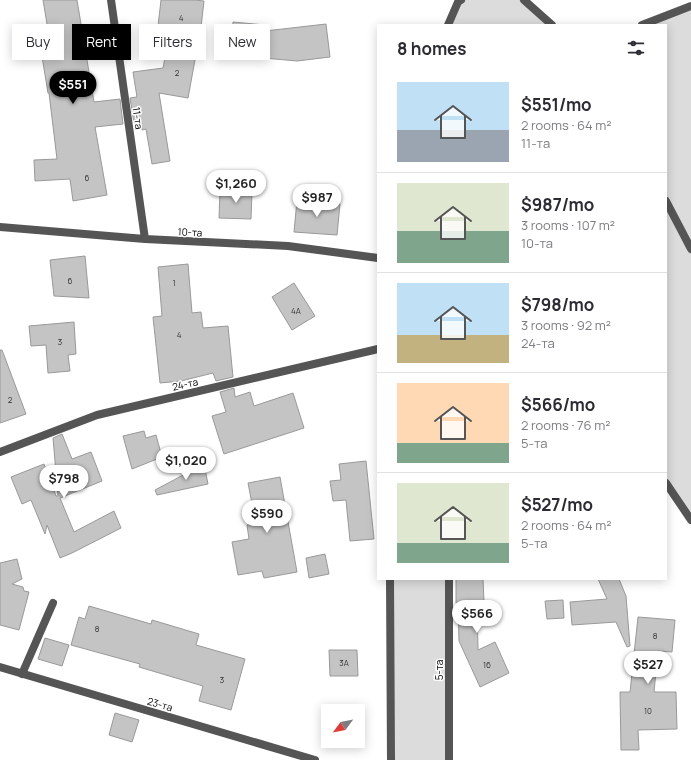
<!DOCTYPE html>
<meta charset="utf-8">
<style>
body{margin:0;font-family:Manrope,sans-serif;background:#f2f2f3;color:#2b2b33;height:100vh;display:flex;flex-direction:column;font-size:15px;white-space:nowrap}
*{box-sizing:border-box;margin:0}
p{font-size:13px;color:#7c7c81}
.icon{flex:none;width:22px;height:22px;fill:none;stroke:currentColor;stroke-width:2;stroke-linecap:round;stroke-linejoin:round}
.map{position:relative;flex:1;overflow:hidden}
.sheet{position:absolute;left:377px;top:24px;width:290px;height:556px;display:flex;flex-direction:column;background:#fff;border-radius:0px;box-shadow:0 2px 10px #0003}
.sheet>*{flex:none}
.hud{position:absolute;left:12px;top:24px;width:305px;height:36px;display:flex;gap:8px}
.needle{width:26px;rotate:238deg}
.fabs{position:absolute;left:321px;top:704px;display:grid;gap:8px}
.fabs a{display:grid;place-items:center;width:44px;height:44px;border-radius:0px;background:#fff;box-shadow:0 2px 10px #0003;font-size:20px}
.price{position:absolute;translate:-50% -34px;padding:0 9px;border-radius:14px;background:#fff;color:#222;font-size:13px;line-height:26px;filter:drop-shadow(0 1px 2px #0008)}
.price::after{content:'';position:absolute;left:50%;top:24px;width:12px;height:9px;margin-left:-6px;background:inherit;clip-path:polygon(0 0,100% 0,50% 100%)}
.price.selected{background:#000;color:#fff}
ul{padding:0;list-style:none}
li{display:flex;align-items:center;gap:12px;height:100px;padding:0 20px}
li+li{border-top:1px solid #e1e1e2}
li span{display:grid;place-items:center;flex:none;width:112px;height:80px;border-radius:0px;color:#555}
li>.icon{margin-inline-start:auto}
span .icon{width:48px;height:48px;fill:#fffc;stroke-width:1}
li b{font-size:17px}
h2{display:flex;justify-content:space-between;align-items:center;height:48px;padding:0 20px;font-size:17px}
.pill{padding:0 14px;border-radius:0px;background:#fff;box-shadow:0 2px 10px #0003;font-size:14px;line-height:36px}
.pill.selected{background:#000;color:#fff}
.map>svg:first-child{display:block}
</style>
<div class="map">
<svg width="691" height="760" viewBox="0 0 691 760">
<rect width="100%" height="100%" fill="#fff"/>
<path fill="#dcdcdc" d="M461 0H524L552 25H449Z
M691 6V520L666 483V25H642Z
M390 579H449V760H391Z"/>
<path fill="#c4c4c4" stroke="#999" d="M43 0H77L94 102 120 99 123 124 95 127 107 195 73 201 70 179 35 181 34 160 57 159 49 93H48L40 44 50 42Z
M161 0H195L204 1 201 27 188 98 159 93 170 161 152 164 146 129 142 130 141 122 134 123 130 98 137 97 133 72 163 68 169 36 157 35Z
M233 22 265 25V31L326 24 330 57 297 61 230 55Z
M220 190 252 191 251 219 219 218Z
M297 200 340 204 337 235 294 232Z
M85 256 89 298 54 296 50 260Z
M188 264 192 313 201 312 203 328 228 326 233 377 216 381 213 373 181 381 160 383 153 317 162 316 158 267Z
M294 283 315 316 292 330 272 297Z
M74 322 76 354 68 355 70 371 48 373 46 345 31 346 29 326Z
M0 350H2L26 414 0 423Z
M234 388 235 397 250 392 254 406 293 393 304 428 224 454 212 416 226 412 220 392Z
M144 431 146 438 156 435 162 457 132 469 123 436Z
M62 434 72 459 91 452 102 481 60 498 74 532 114 511 121 528 72 553 60 558 47 525 45 534 31 500 22 504 11 477 44 464 56 496H58L53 438Z
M366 461 374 539 350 541 346 500 333 501 330 481 341 480 339 464Z
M204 464 208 484 157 495 155 490Z
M280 477 297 572 264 578 262 571 238 575 232 542 249 539 247 525 256 524 248 483Z
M325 554 329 574 309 578 306 558Z
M17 559 22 579 12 584 23 587 24 591 29 592 19 630 0 625V563Z
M456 579H483L484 602H477L478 650 495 642 509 673 480 687 459 641 458 603H456Z
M598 579H619L626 596 630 646 627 647 616 622 572 625 570 602 607 599Z
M563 600 564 618 547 619 545 601Z
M89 606 151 624 152 620 199 634 196 645 245 659 231 710 199 701 203 686 139 667 140 664 71 645 79 617 85 619Z
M638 617 675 620 672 652 658 651 654 692H676L677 729 638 730 639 750H621L620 692H630Z
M45 638 69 645 62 666 38 659Z
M329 650H357L358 676H330Z
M115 713 139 720 132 742 109 735Z"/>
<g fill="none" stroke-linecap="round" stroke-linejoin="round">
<path stroke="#555" stroke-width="8" d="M22 674 53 603"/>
<path stroke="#555" stroke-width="8" d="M111 0 145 239
M448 25 458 2 461 0
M642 25 691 6
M0 227 145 239 288 246 378 258
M0 452 97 415 378 349
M666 483 691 520
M390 579 391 760
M449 579V760
M0 667 315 760"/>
<path stroke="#555" stroke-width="8" d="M524 0 552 25
M666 201 691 249"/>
</g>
<g text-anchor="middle" stroke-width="3" stroke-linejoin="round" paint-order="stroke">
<g font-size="8" fill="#313131">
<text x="181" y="21">4</text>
<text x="177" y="76">2</text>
<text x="87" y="181">6</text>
<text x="70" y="284">6</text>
<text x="174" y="286">1</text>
<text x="296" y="314">4А</text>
<text x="179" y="338">4</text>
<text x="60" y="345">3</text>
<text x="10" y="403">2</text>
<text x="97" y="632">8</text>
<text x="655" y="639">8</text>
<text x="344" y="666">3А</text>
<text x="487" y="668">16</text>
<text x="222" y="683">3</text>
<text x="648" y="714">10</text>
</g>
<g font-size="10" fill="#000" stroke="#fff">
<text transform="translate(138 118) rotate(82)" y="4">11-та</text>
<text transform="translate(190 232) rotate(3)" y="4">10-та</text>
<text transform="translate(185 384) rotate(-13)" y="4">24-та</text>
<text transform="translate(439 670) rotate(-90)" y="4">5-та</text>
<text transform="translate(160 704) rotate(16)" y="4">23-та</text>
</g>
</g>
</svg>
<div class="fabs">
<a><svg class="needle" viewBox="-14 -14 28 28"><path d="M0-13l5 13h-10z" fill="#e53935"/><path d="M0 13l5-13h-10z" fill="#7c7c81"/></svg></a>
</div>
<b class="price selected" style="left:73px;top:105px">$551</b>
<b class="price" style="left:236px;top:204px">$1,260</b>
<b class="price" style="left:317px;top:218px">$987</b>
<b class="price" style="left:186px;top:481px">$1,020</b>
<b class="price" style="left:64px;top:499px">$798</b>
<b class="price" style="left:267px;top:534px">$590</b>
<b class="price" style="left:477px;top:634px">$566</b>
<b class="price" style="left:648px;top:685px">$527</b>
<div class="hud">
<a class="pill">Buy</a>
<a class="pill selected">Rent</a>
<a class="pill">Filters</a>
<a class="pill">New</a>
</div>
<section class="sheet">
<h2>8 homes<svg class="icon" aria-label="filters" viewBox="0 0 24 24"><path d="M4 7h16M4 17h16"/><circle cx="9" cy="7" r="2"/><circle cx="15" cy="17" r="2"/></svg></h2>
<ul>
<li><span style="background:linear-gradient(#bfe0f5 60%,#9aa5b1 0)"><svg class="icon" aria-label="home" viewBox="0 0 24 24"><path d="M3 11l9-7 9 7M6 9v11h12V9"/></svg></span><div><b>$551/mo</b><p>2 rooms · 64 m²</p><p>11-та</p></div></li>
<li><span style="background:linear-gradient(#dfe7d0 60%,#7fa58c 0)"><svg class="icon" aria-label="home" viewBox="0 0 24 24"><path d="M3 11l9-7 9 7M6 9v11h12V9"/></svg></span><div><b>$987/mo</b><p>3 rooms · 107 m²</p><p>10-та</p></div></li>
<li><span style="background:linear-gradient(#bfe0f5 65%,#c2b280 0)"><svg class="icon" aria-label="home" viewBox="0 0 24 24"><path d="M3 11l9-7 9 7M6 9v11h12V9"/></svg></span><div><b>$798/mo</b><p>3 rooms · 92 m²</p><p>24-та</p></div></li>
<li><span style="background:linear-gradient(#ffd9b3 75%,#7fa58c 0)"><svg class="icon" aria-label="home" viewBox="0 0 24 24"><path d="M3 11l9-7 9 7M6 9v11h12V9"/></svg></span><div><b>$566/mo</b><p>2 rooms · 76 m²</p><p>5-та</p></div></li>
<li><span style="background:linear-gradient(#dfe7d0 75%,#7fa58c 0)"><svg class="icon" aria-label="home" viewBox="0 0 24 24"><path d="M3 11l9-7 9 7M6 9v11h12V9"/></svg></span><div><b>$527/mo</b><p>2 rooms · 64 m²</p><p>5-та</p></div></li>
</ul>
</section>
</div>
